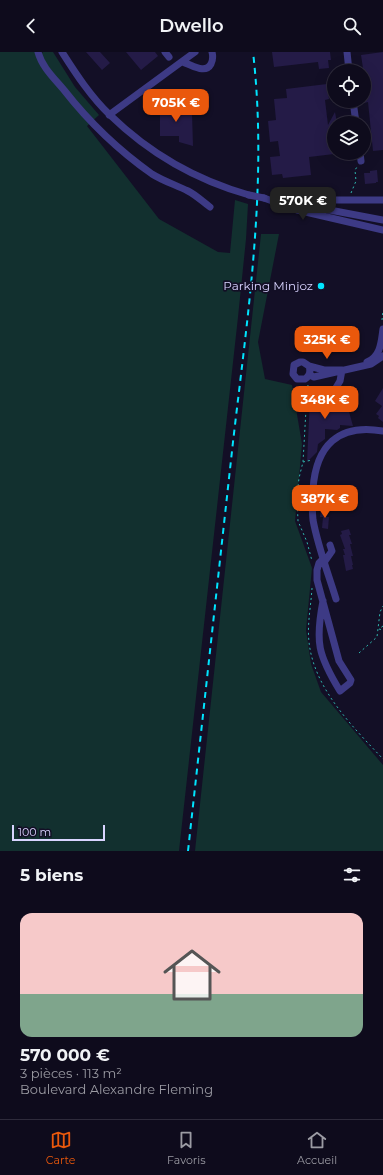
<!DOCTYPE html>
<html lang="fr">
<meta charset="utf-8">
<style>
body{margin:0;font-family:Montserrat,sans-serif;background:#1c1929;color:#f1f3f6;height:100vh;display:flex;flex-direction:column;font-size:15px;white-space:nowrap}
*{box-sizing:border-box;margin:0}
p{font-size:13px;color:#9b9ba3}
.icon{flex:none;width:22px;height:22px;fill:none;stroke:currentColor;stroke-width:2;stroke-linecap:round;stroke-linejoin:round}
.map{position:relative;height:799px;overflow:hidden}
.panel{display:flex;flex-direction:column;background:#0e0b1c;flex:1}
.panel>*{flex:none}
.controls{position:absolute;left:327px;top:12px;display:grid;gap:8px}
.controls a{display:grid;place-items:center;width:44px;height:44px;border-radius:50%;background:#0e0b1c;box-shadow:0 4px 16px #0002,0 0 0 1px #2e2b3b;font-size:20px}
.scale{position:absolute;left:12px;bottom:10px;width:93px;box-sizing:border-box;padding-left:4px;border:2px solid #d9d4ff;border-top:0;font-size:11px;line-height:14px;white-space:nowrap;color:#d9d4ff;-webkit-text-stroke:3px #130f26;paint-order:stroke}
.price{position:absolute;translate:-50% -34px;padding:0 9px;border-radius:8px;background:#ea580c;color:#fff;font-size:13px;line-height:26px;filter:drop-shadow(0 1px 2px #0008)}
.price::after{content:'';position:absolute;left:50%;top:24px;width:12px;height:9px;margin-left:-6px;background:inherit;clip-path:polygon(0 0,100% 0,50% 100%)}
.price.on{background:#222;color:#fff}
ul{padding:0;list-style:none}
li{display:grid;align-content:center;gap:8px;height:212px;padding:0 20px}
li span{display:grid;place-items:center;height:124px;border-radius:12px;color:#555}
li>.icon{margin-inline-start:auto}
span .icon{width:72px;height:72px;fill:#fffc;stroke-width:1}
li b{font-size:17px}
h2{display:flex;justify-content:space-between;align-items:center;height:48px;padding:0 20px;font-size:17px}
header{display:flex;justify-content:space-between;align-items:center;height:52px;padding:0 20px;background:#0e0b1c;font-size:18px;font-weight:600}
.tabs{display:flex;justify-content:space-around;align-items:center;height:56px;border-top:1px solid #2e2b3b;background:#0e0b1c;font-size:11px;color:#9b9ba3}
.tabs a{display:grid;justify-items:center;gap:2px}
.tabs .on{color:#ea580c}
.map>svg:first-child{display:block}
</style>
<header><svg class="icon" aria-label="back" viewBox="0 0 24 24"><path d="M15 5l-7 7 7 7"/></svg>Dwello<svg class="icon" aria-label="search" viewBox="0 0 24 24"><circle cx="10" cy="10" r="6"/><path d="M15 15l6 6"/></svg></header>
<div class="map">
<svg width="383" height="799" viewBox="0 0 383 799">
<rect width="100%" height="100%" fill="#130f26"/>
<path fill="#12302f" d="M0 0H35L38 5 43 0H53L75 35 99 63 87 74 159 167 218 200 230 201 235 148 248 152 246 187 238 265 179 799H0Z
M261 182H279L258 290 265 327 292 333 302 392 295 469 312 516 306 578 311 612 321 640 383 713V799H195Z"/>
<path fill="#241b47" d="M86 0H100L110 11 102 18Z
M126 0H155L158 4 141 18Z
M272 0H330L331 8H328L329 16 319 17 318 10 274 15Z
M383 0V98L373 99 368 50 364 51V37L366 36 361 3Z
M327 32 329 47 325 48 328 73 335 60 337 71H334V102L309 105 311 123 283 126 282 122 272 123 270 105 280 104 278 89 270 90 268 69 276 68 274 47 287 46 286 37Z
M160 51H178L179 61H192L193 94 179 90V84H160Z
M377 118 378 130H376V131L365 132 364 121H370V119Z
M383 336V370L378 366 379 364 376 362 382 354 375 349Z
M322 340 326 342 327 346 346 349 353 374 340 373V376L337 378 325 377V387L318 392 317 400 307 410 310 347H317L318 342Z
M321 457H327L326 465H329L328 477 322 476 323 465H320Z
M349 477 351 483H349L352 492H350L353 504H351L353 513H352L353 517 346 519 343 503H345L343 497H345L340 483 342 482 341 479Z"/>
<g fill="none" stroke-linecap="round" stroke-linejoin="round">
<path stroke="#2fb8b0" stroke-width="1" stroke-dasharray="2 3" stroke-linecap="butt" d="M351 141 356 129 355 118 357 115
M382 268 383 259
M308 333 307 340 303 410 299 426 297 445 298 469 307 490 312 509
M303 410 312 408
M312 536C311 554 307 572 309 590 314 637 353 675 383 707
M383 574 379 577 383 578
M359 601 377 585 380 560 383 554"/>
<path stroke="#3d3a85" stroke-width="7" d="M38 0C42 15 54 26 64 38 89 70 118 98 152 122 163 129 176 133 188 139 196 143 203 150 210 155
M62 0C76 22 91 45 110 63 149 101 196 128 249 143
M165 0 169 5
M347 0 349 19
M182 10C191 12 205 23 211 12 213 8 213 4 212 0
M353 49 356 71
M109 63 195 0
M360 101 361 109
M264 146 297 158 383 178
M297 148H383
M282 149 383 168
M367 310C381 304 381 290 383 277
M309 314C311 320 310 324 305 327H297L293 322 294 313 300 310H303L309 314 324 318H342
M310 323 314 325 371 312 383 304
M334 339 340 329 342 318
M325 509 332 499 330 493
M336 547C328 521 318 495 313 468 312 457 312 447 313 437 316 394 338 371 383 379
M323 549C315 590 318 603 340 639L350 631 351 628 339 609 317 528V518L319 511 324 506"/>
<path stroke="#00e5ff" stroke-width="2" stroke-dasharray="6 5" stroke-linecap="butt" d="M188 799C203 663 218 526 233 390 248 260 268 130 253 0"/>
<path stroke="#3d3a85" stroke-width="7" d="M249 143 264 146"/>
</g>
<circle fill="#00e5ff" stroke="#130f26" stroke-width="1.5" cx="321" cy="234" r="4"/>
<g text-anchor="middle" stroke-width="3.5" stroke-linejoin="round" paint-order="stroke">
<g font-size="12" fill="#d9d4ff" stroke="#130f26" text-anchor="end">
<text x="313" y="238">Parking Minjoz</text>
</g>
</g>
</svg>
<div class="controls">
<a><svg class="icon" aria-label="locate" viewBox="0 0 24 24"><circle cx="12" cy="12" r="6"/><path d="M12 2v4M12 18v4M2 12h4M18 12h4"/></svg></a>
<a><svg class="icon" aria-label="layers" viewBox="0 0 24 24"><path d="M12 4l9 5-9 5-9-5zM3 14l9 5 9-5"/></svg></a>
</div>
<div class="scale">100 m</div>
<b class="price" style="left:176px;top:71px">705K €</b>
<b class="price on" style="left:303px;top:169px">570K €</b>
<b class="price" style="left:327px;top:308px">325K €</b>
<b class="price" style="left:325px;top:368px">348K €</b>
<b class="price" style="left:325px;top:467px">387K €</b>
</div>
<section class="panel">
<h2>5 biens<svg class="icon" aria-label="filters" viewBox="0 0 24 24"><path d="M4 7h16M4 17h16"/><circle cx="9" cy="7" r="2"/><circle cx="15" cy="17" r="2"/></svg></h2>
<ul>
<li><span style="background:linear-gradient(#f6c9c9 65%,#7fa58c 0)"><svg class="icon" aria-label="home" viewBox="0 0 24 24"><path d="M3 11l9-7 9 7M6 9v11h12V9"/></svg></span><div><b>570 000 €</b><p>3 pièces · 113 m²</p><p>Boulevard Alexandre Fleming</p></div></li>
</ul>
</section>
<nav class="tabs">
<a class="on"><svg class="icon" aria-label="map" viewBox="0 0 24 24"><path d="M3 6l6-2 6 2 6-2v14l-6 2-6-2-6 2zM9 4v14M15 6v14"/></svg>Carte</a>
<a><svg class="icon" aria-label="saved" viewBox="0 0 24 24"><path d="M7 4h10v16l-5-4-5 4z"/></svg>Favoris</a>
<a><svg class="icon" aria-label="home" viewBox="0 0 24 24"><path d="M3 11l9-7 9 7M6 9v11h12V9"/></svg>Accueil</a>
</nav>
